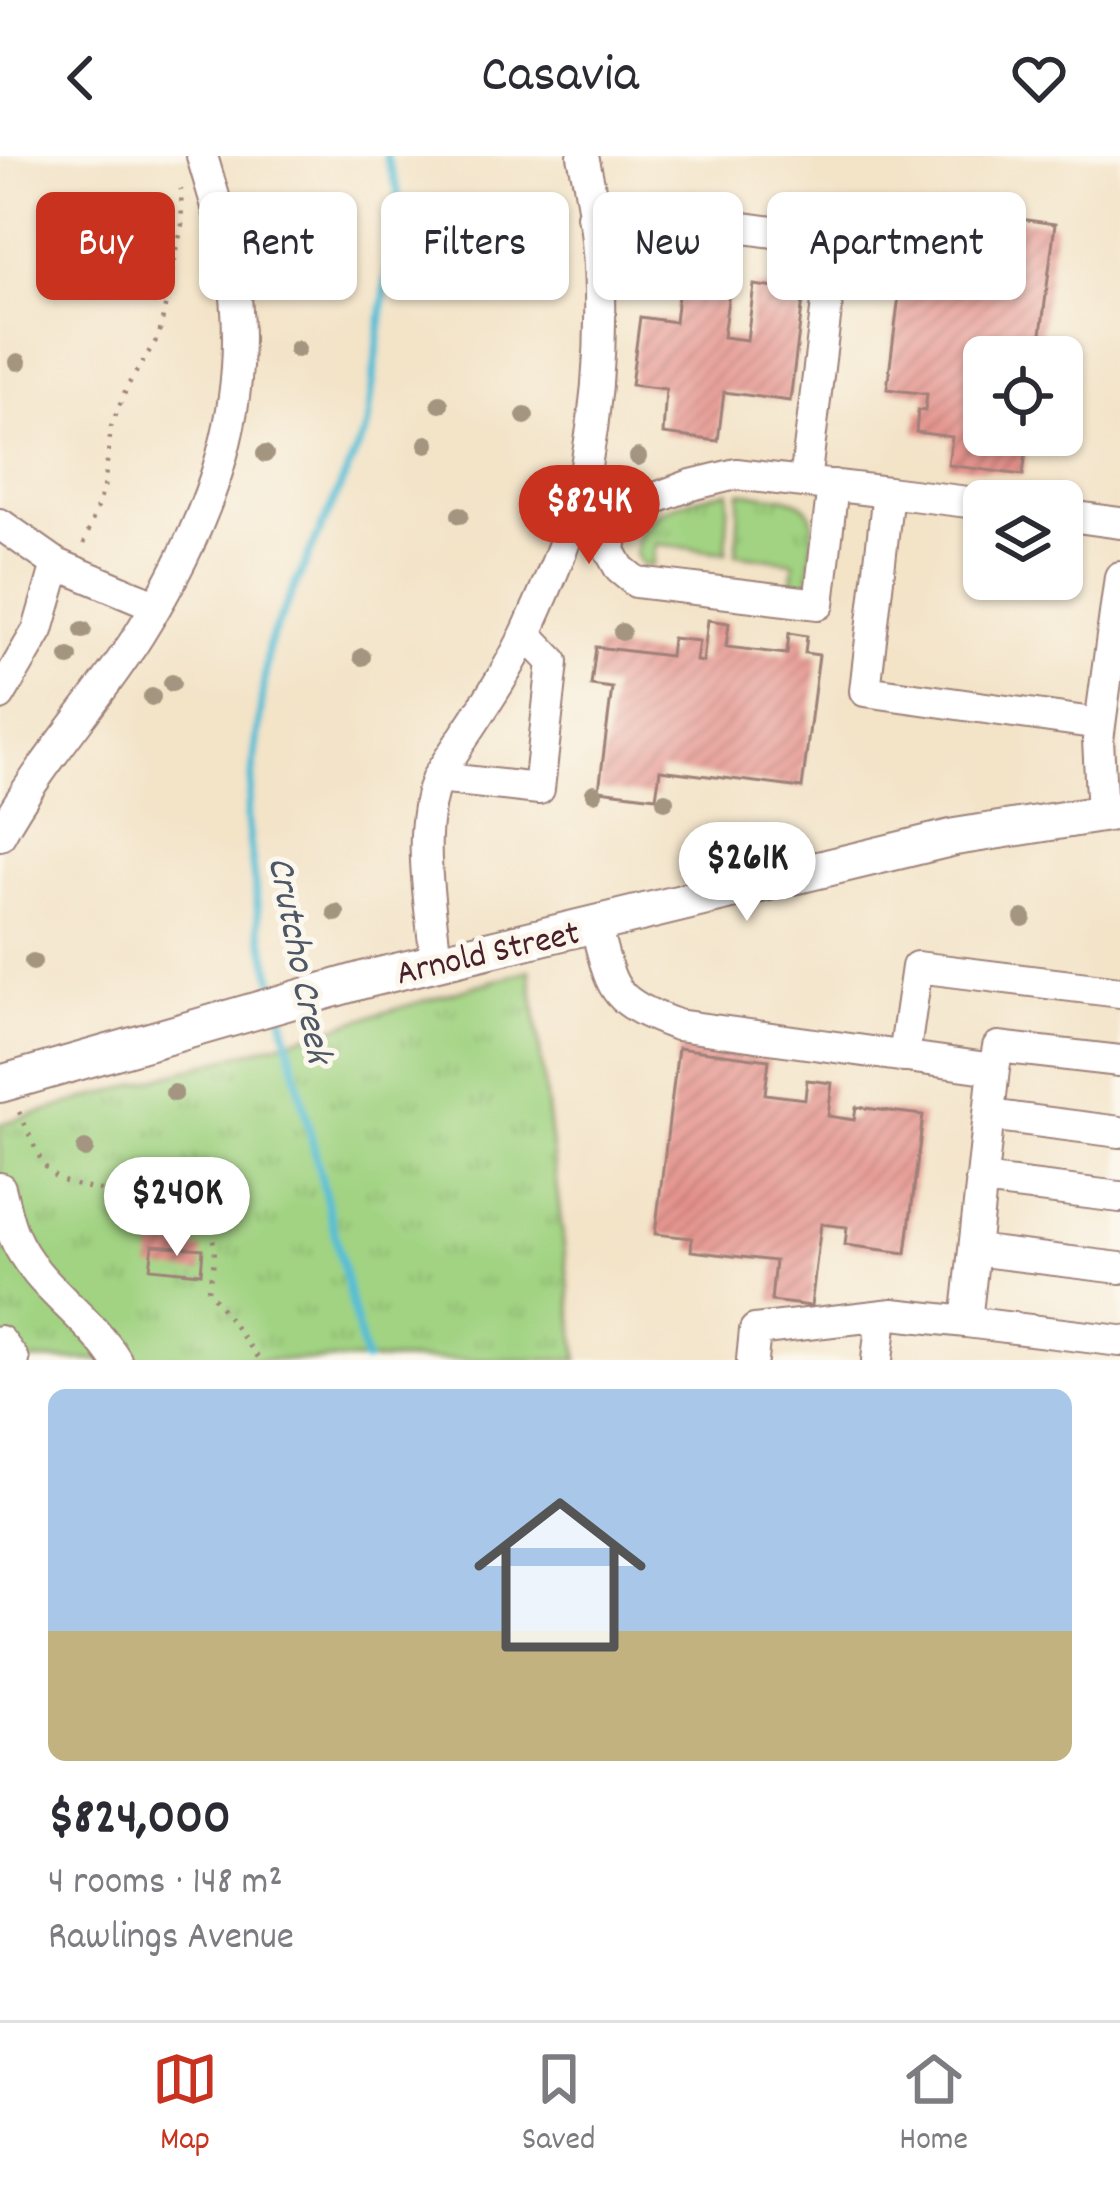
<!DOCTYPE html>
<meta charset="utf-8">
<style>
body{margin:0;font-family:Dekko,sans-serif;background:#f2f2f3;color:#2b2b33;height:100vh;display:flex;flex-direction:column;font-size:45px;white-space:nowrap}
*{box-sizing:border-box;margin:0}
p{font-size:39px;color:#7c7c81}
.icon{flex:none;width:66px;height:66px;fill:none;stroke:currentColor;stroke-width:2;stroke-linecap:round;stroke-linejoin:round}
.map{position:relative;height:1204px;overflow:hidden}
.details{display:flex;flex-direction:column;background:#fff;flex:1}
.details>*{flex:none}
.top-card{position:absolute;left:36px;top:36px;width:1050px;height:108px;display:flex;gap:24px}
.fabs{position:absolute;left:963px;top:180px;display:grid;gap:24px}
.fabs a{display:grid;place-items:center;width:120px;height:120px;border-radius:18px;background:#fff;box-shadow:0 3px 9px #0004;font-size:60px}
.price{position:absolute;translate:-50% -102px;padding:0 27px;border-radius:42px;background:#fff;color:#222;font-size:39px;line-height:78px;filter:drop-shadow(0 3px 6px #0008)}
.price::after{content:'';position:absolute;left:50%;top:72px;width:36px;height:27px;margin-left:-18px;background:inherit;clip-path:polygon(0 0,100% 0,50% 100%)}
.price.selected{background:#c8321e;color:#fff}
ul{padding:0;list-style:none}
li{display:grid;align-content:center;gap:24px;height:636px;padding:0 48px}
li+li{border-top:3px solid #e1e1e2}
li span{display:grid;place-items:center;height:372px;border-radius:18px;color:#555}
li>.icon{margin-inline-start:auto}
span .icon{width:216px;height:216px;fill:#fffc;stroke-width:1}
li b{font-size:51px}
.chip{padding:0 42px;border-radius:18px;background:#fff;box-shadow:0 3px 9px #0004;font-size:42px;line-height:108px}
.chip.selected{background:#c8321e;color:#fff}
header{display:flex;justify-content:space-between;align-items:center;height:156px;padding:0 48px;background:#fff;font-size:54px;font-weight:600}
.dock{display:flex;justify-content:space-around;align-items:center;height:168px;border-top:3px solid #e1e1e2;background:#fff;font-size:33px;color:#7c7c81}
.dock a{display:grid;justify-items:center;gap:6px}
.dock .selected{color:#c8321e}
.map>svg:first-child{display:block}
</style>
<header><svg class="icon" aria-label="back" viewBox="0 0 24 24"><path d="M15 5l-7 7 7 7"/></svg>Casavia<svg class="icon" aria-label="heart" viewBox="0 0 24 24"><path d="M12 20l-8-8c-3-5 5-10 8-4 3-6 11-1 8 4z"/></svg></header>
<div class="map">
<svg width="1120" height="1204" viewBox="0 0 1120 1204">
<defs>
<pattern id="grass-tufts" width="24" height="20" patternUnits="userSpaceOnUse" patternTransform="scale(3)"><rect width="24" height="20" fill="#a1d382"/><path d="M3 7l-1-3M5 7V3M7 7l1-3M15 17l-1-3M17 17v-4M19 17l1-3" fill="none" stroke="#8cb570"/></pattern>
<pattern id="building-hatch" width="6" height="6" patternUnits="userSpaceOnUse" patternTransform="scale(3)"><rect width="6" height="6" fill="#e48f89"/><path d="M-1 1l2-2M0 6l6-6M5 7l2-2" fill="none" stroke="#bb7470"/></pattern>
</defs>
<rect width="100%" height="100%" fill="#fbf7ec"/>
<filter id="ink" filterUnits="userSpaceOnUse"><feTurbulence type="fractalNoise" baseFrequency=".00833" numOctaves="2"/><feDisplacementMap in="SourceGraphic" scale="24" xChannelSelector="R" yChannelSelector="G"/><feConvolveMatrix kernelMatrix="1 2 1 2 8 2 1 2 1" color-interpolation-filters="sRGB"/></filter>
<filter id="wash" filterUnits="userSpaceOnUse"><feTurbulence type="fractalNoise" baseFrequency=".004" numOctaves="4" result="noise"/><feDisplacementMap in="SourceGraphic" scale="48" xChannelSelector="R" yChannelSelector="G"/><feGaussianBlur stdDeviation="2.7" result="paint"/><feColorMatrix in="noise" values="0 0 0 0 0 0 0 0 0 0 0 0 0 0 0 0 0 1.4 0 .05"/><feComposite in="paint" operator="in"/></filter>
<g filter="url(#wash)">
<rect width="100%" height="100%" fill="#f3e3c7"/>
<path fill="url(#grass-tufts)" stroke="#767956" stroke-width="3" d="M729 335 726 397 656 388 652 410 642 409 636 400C633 352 690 344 729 335Z
M740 336C819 345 818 343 809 423L804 428 792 427 794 406 736 398Z
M530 814 578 1204H0V968Z"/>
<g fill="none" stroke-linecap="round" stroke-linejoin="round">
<path stroke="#56bed4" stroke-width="8" d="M277 839 260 773 247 662 269 487 367 272 398 35 386 0
M282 859 365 1204"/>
</g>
<g id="blocks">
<path fill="url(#building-hatch)" d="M1013 62 1055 68 1038 201H984V279H1028L1023 319 948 309 952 281 916 276 918 254 925 255 927 238 887 233 907 78 1009 91Z
M681 114 731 120 723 181 747 184 754 129 804 136 790 245 724 236 718 285 663 278 666 233 631 229 640 161 675 166Z
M708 464 729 467 726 491 787 498 789 477 807 480 805 497 819 499 802 632 660 614 656 641 599 634 612 532 591 529 596 491 670 500 672 482 699 485 696 505 703 506Z
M678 892 769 904 765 938 805 943 807 924 832 927 828 960 854 964 856 951 923 959 906 1097 845 1089 847 1071 821 1068 811 1150 771 1145 775 1105 691 1095 692 1082 655 1078Z
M153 1089 203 1093 201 1117 150 1112Z"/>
</g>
</g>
<g filter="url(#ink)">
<use href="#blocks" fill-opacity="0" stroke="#9e8179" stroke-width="3"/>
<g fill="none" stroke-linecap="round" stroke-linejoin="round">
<g stroke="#9e8179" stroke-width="34">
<path id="minor" d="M592 60 623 55 816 82 826 96 827 146 805 326
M833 329 819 448 636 426 620 413 610 395 613 371 631 351 691 329 736 318 888 336
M984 348 888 336 865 535 1100 568
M1062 359 1120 367
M0 368 57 408 155 449
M0 539 38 474 57 408
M437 622 539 633 553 506 526 478
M1102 658 1098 584 1120 421
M0 679C39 607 97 546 140 477 212 362 256 242 231 106 224 70 212 35 202 0
M595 768C613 836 609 843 677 869L994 913 966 1166 1120 1185
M436 807C431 748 415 678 437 622 467 574 504 525 528 473 551 422 576 366 586 310 604 211 607 97 583 0
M904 901 917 811 1120 836
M994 913 998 891 1120 905
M989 959 1120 976
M981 1024 1120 1041
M0 1032C4 1047 7 1064 13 1078 34 1129 87 1158 116 1204
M974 1094 1120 1112
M0 1185 14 1204
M752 1204 755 1174 893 1158 966 1166
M877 1204 882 1160"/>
</g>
<g stroke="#9e8179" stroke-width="40">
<path id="major" d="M0 928 363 824 955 681 1120 655"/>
</g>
<path stroke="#9e8179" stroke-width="4.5" stroke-dasharray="3 9" stroke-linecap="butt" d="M84 388 104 332 111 271 128 229 159 180 182 69 181 33
M19 956C29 974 39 1011 56 1021 92 1045 203 1028 214 1088 217 1101 210 1121 208 1134L260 1204"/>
<use href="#minor" stroke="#fff" stroke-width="30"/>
<use href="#major" stroke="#fff" stroke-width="36"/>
</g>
<g fill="#a49580">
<circle cx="68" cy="49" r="9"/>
<circle cx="549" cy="78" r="9"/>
<circle cx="297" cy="193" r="9"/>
<circle cx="18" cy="206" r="9"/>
<circle cx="440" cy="248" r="9"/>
<circle cx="525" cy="260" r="9"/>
<circle cx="427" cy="288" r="9"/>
<circle cx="265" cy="298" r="9"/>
<circle cx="638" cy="301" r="9"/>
<circle cx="460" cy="359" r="9"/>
<circle cx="83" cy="474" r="9"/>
<circle cx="622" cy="476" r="9"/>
<circle cx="69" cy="501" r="9"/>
<circle cx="362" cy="501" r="9"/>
<circle cx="172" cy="527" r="9"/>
<circle cx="152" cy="541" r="9"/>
<circle cx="594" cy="637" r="9"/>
<circle cx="665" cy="645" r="9"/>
<circle cx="336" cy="757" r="9"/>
<circle cx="1023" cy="762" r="9"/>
<circle cx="33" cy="806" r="9"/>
<circle cx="174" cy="937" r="9"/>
<circle cx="85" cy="993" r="9"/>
</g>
</g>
<g text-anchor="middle" stroke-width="10" stroke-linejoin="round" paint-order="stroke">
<g font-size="36" fill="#4a1f2b" stroke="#fbf7ec">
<text transform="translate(487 794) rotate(-13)" y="13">Arnold Street</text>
</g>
<g font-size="39" font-style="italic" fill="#4e5766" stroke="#fbf7ec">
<text transform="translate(303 803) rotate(79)" y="14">Crutcho Creek</text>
</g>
</g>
</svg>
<div class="fabs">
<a><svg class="icon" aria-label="locate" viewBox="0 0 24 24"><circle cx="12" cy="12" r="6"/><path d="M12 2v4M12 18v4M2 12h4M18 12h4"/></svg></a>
<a><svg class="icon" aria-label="layers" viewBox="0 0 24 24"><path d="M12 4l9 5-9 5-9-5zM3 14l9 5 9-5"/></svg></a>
</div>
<b class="price selected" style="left:589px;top:411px">$824K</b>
<b class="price" style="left:747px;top:768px">$261K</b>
<b class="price" style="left:177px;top:1103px">$240K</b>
<div class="top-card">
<a class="chip selected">Buy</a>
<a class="chip">Rent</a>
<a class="chip">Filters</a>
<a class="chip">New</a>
<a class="chip">Apartment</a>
</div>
</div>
<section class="details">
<ul>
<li><span style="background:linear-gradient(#a9c7e8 65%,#c2b280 0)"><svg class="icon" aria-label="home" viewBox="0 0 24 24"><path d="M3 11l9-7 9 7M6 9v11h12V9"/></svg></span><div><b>$824,000</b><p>4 rooms · 148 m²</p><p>Rawlings Avenue</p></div></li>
</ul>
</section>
<nav class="dock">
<a class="selected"><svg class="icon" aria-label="map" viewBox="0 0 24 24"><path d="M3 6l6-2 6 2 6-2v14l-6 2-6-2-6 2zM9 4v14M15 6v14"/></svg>Map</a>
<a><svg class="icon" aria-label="saved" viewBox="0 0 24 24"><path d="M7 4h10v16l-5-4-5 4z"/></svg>Saved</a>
<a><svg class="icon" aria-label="home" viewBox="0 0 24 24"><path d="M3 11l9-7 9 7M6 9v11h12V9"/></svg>Home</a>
</nav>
